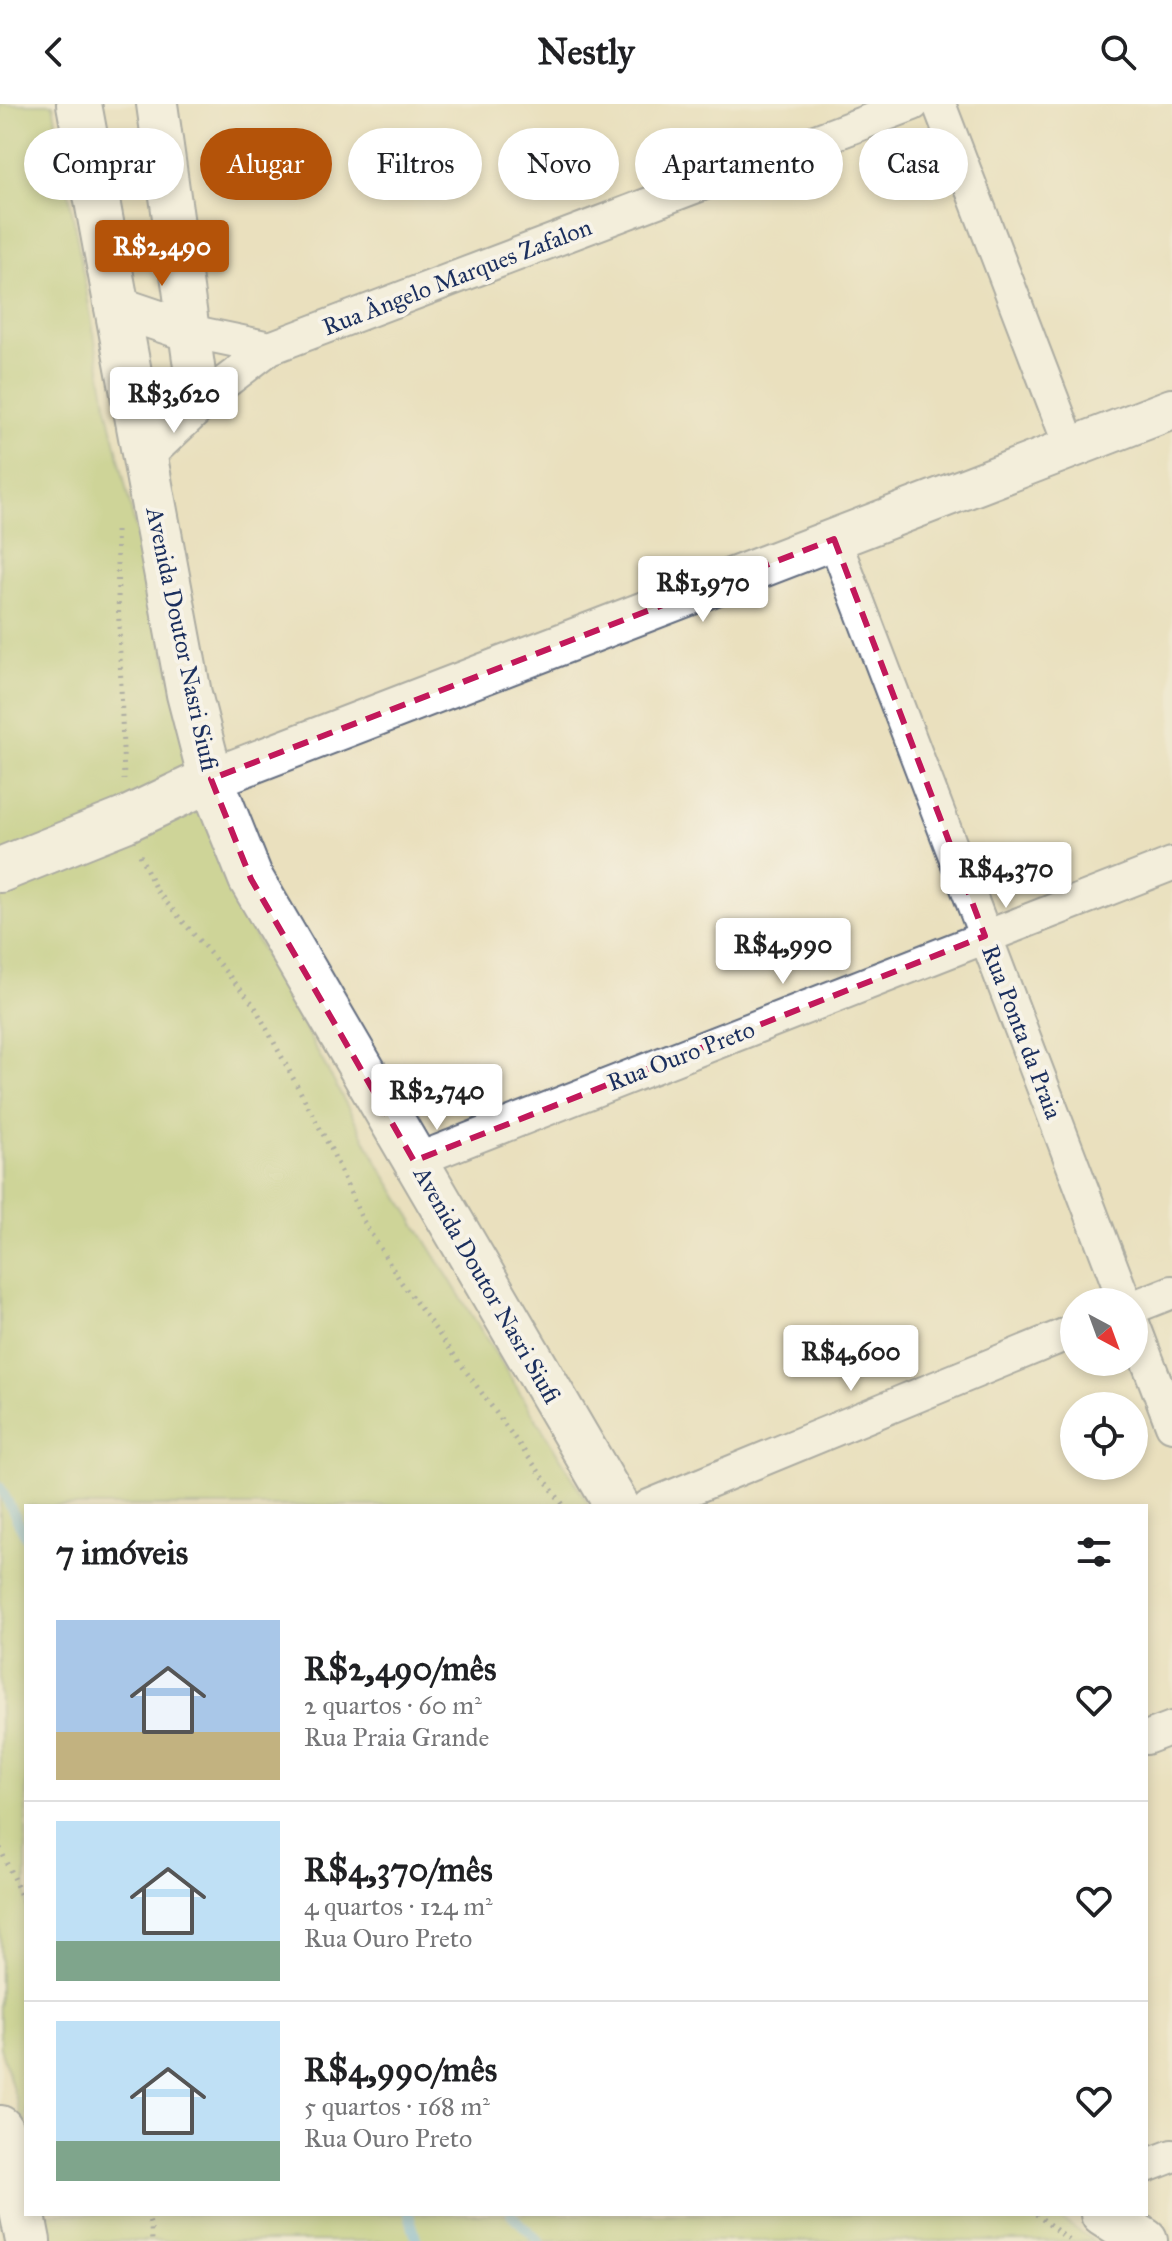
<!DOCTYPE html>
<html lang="pt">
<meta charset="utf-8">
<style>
body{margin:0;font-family:"IM FELL Great Primer",serif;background:#f6f6f6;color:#202124;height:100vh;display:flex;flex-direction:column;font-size:30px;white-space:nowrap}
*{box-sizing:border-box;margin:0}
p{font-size:26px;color:#757577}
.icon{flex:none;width:44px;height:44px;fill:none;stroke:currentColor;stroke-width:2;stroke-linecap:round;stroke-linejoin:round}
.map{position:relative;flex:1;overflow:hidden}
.side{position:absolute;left:24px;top:1400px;width:1124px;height:712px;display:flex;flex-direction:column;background:#fff;border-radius:0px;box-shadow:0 4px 12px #0003}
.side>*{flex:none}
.guide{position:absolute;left:24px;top:24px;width:1124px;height:72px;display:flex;gap:16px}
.needle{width:52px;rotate:139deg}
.controls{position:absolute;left:1060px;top:1184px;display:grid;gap:16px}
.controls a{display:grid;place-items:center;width:88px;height:88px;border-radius:50%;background:#fff;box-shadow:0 4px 12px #0003;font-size:40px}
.price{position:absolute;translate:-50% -68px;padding:0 18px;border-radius:8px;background:#fff;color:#222;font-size:26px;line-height:52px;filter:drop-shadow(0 2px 4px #0008)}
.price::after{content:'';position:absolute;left:50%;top:48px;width:24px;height:18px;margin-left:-12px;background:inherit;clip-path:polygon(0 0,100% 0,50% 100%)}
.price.active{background:#b45309;color:#fff}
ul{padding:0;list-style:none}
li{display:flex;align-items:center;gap:24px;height:200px;padding:0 32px}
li+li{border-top:2px solid #e0e0e0}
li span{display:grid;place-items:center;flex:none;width:224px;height:160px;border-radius:0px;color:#555}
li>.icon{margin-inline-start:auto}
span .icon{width:96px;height:96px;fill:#fffc;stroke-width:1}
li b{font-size:34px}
h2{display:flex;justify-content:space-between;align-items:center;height:96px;padding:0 32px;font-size:34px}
.pill{padding:0 28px;border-radius:36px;background:#fff;box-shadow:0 4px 12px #0003;font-size:28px;line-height:72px}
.pill.active{background:#b45309;color:#fff}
header{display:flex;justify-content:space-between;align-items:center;height:104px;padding:0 32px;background:#fff;font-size:36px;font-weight:700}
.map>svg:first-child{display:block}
</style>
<header><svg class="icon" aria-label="back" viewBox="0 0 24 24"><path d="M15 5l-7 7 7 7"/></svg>Nestly<svg class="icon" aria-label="search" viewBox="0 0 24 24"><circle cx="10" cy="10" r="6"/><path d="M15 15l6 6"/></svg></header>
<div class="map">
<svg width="1172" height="2137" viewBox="0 0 1172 2137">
<rect width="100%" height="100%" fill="#f7f3e8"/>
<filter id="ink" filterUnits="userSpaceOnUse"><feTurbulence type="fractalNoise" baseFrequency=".0125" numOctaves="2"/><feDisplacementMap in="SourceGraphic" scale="16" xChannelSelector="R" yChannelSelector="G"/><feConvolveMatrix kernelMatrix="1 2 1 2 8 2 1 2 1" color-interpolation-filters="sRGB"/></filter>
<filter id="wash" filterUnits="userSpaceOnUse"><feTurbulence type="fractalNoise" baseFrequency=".006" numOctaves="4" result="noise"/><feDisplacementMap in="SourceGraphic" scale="32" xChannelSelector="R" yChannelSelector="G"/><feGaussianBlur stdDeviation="1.8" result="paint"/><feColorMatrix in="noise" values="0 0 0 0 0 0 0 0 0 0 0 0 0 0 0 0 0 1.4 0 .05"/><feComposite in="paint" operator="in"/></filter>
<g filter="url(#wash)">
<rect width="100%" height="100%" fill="#eae0be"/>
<path fill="#adc66c" stroke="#647a65" stroke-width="2" d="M0 0H53L107 303 196 680 225 778 382 1066 590 1402H26V2028L0 1943Z
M46 2110H1053L1094 2137H51Z"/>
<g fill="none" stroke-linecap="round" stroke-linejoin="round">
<path stroke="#66b4df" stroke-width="10" d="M0 1383 26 1433
M409 2110 417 2137
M511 2110 539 2137"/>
</g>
</g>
<g filter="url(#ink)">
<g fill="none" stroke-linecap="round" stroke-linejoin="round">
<g stroke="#636d80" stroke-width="36">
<path id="minor" d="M939 0 1071 344
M189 227 270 244
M199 298 270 244 913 0
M834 435 1125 1198
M414 1057 1172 760
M1134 1203 1172 1188
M1134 1222 1172 1321
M649 1402 1074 1227
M1146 1634 1172 1624
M1146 2062 1172 2052"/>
</g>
<g stroke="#636d80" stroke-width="44">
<path id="tertiary" d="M115 202 189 227
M143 351 199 298 157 0
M211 675 1172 305"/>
</g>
<g stroke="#636d80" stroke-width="48">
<path id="secondary" d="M79 0 189 590 211 675 251 775 617 1402
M0 766 125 716 211 675
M0 2024 15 2071 28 2137
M1103 2110 1145 2137"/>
</g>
<path stroke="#636d80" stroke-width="5" stroke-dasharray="2 6" stroke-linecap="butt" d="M116 427 124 676
M140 751 156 786 254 901 332 1047 362 1115 401 1178 564 1402
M0 1744 26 1803
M147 2110 151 2123 152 2137
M1036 2110 1070 2137"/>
<use href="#minor" stroke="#fff" stroke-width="32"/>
<use href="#tertiary" stroke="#fff" stroke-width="40"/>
<use href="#secondary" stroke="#fff" stroke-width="44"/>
</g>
</g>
<path d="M0 0H1172V2137H0ZM834 435 985 832 414 1057 251 775 211 675Z" fill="#eae0be" fill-opacity=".55" fill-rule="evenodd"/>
<path fill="none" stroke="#c2185b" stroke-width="6" stroke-dasharray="16 10" stroke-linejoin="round" d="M834 435 985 832 414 1057 251 775 211 675Z"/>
<g text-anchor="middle" stroke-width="8" stroke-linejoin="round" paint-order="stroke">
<g font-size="24" fill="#1b2f5e" stroke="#f7f3e8">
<text transform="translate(457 173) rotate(-21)" y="8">Rua Ângelo Marques Zafalon</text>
<text transform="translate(182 535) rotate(78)" y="8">Avenida Doutor Nasri Siufi</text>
<text transform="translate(1022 928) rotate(69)" y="8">Rua Ponta da Praia</text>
<text transform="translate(681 952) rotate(-21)" y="8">Rua Ouro Preto</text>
<text transform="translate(487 1181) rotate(60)" y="8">Avenida Doutor Nasri Siufi</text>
</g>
</g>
</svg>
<div class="controls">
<a><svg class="needle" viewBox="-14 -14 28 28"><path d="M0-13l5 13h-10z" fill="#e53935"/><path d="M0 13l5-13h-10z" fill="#757577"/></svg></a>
<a><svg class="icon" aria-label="locate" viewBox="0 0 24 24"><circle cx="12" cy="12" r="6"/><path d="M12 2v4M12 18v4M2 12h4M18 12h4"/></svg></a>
</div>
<b class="price active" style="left:162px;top:184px">R$2,490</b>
<b class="price" style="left:174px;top:331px">R$3,620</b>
<b class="price" style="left:703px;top:520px">R$1,970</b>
<b class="price" style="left:1006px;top:806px">R$4,370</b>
<b class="price" style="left:783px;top:882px">R$4,990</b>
<b class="price" style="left:437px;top:1028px">R$2,740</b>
<b class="price" style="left:851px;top:1289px">R$4,600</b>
<div class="guide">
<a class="pill">Comprar</a>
<a class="pill active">Alugar</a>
<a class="pill">Filtros</a>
<a class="pill">Novo</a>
<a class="pill">Apartamento</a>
<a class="pill">Casa</a>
</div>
<section class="side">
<h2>7 imóveis<svg class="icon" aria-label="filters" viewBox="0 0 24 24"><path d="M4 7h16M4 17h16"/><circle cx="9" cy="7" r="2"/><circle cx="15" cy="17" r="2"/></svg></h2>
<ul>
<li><span style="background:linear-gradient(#a9c7e8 70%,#c2b280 0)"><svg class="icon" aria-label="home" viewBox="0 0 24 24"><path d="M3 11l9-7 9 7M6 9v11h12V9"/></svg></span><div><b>R$2,490/mês</b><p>2 quartos · 60 m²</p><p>Rua Praia Grande</p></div><svg class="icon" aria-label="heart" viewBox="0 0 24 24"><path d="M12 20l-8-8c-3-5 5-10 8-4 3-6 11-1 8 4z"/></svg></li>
<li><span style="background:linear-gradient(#bfe0f5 75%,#7fa58c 0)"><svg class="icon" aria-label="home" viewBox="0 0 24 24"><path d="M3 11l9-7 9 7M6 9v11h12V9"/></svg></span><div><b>R$4,370/mês</b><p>4 quartos · 124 m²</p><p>Rua Ouro Preto</p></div><svg class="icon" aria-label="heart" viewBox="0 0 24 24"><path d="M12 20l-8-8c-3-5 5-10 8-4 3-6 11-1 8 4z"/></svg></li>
<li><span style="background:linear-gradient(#bfe0f5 75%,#7fa58c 0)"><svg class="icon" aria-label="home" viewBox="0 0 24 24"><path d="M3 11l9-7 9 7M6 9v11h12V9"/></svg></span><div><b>R$4,990/mês</b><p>5 quartos · 168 m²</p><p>Rua Ouro Preto</p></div><svg class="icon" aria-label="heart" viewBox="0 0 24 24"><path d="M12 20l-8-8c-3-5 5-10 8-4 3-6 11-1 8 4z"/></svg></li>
</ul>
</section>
</div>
